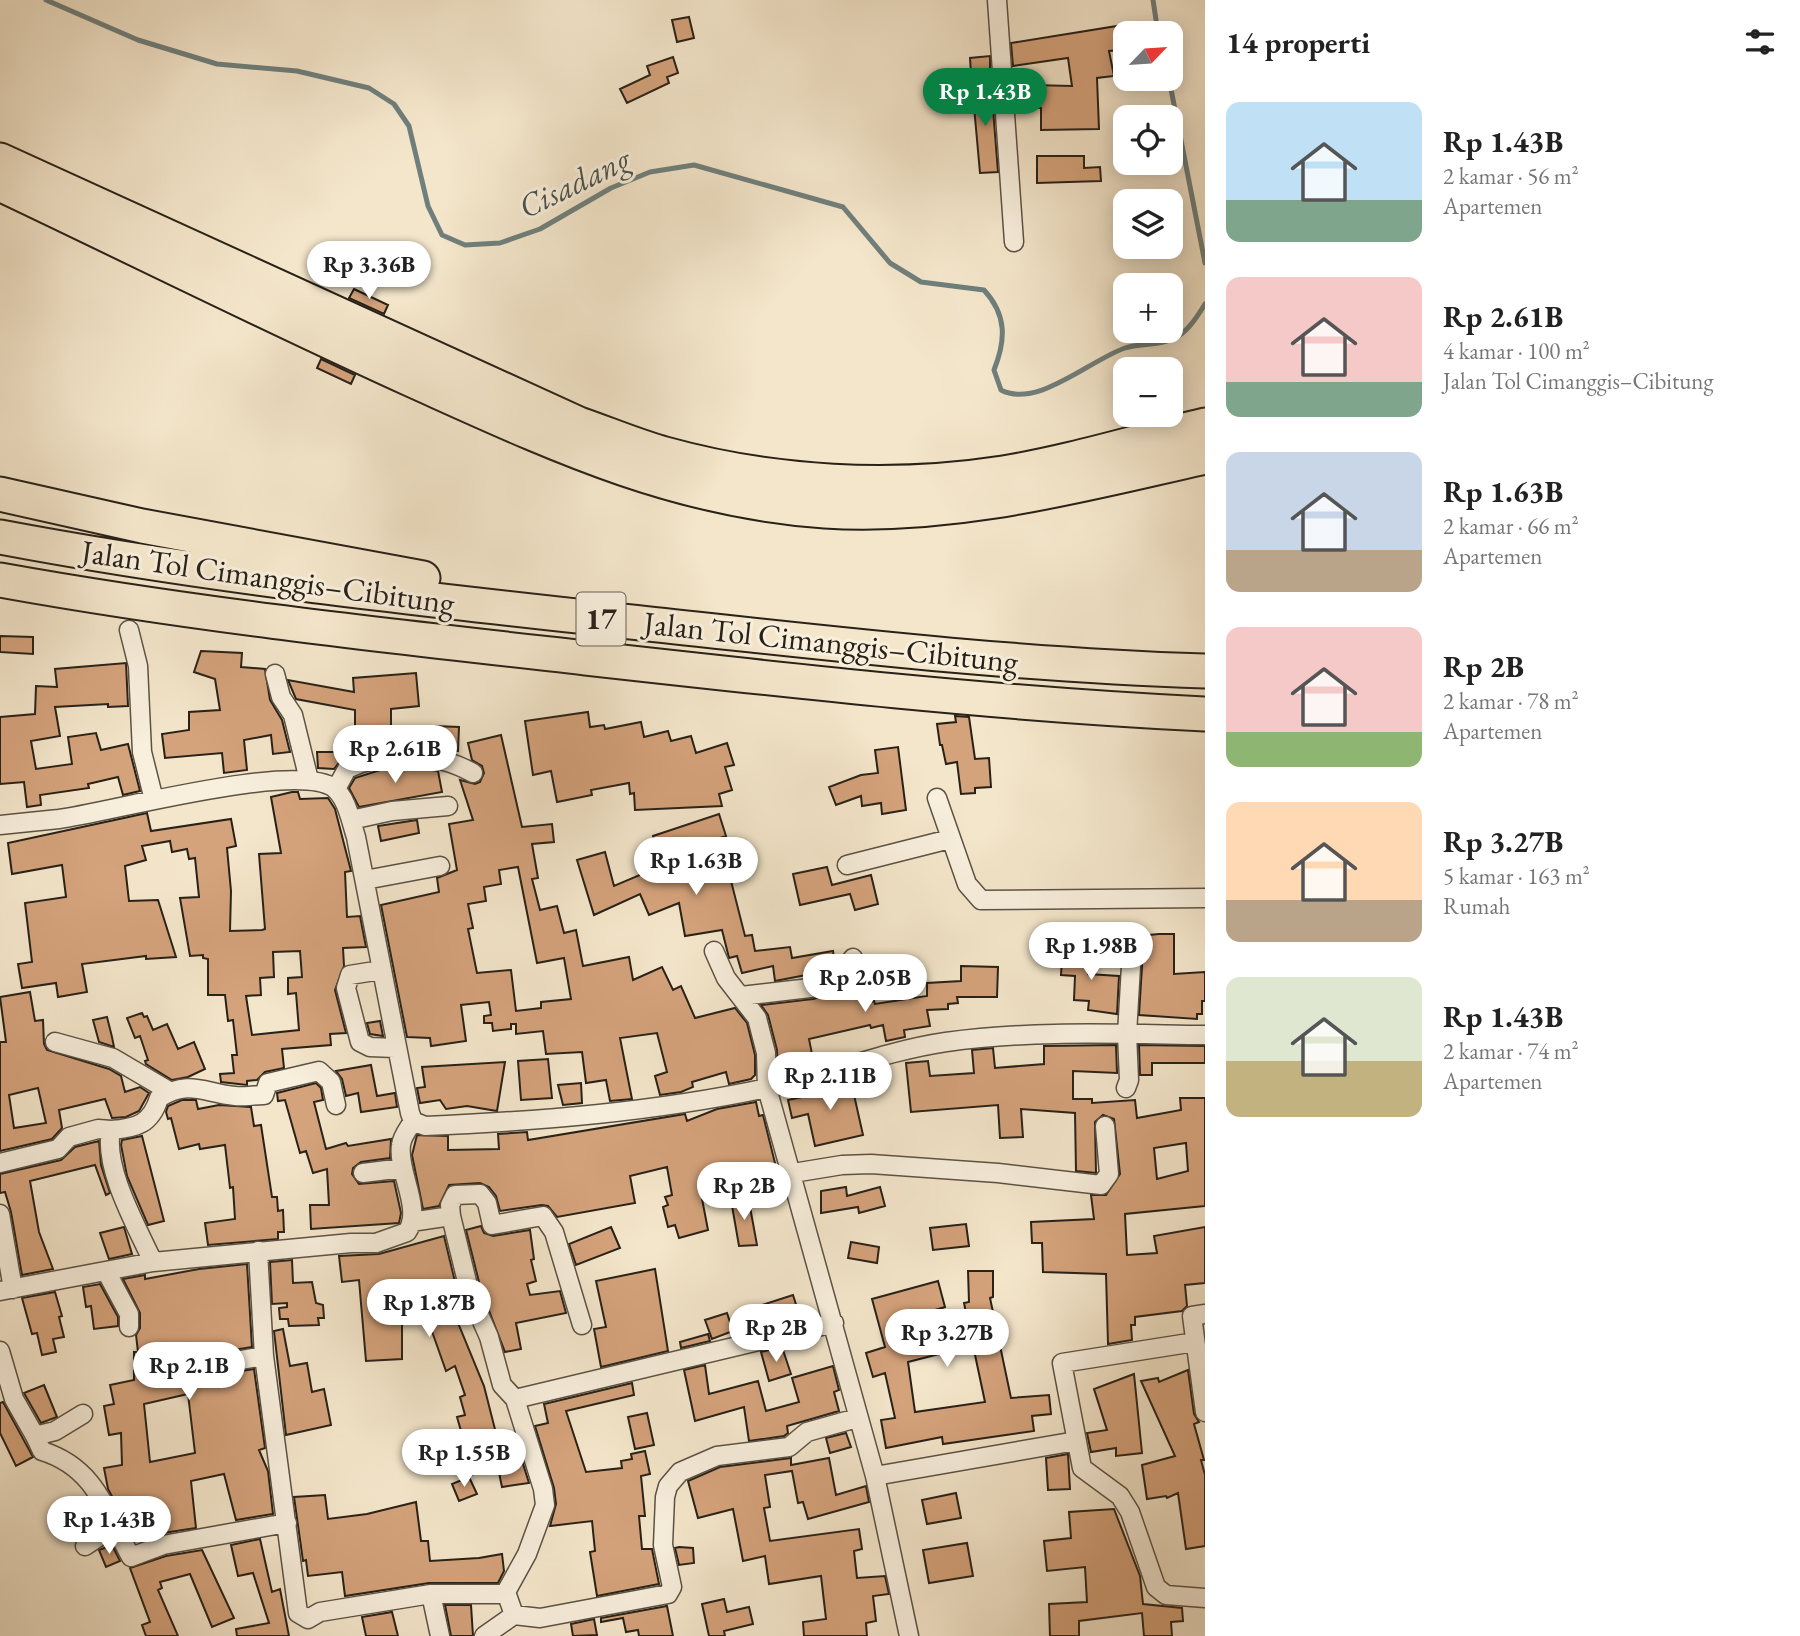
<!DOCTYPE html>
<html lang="id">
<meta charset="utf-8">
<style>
body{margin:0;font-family:"EB Garamond",serif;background:#f6f6f6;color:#222;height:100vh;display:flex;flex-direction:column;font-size:26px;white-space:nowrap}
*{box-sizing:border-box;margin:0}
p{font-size:23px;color:#767676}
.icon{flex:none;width:38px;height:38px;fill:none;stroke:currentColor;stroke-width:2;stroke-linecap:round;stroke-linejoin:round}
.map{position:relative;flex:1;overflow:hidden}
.drawer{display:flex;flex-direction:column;background:#fff;width:595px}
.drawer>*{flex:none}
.needle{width:46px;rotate:65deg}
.controls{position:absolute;left:1113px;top:21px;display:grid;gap:14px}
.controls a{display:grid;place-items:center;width:70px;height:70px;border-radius:14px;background:#fff;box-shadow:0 4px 18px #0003;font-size:35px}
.price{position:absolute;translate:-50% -60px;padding:0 16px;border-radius:24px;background:#fff;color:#222;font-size:23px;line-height:46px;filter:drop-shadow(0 2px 4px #0008)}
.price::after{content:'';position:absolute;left:50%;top:42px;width:21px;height:16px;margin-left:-10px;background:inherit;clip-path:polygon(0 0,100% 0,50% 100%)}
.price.current{background:#0b8043;color:#fff}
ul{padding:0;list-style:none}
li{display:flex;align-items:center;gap:21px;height:175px;padding:0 21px}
li span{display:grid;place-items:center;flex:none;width:196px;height:140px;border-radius:14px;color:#555}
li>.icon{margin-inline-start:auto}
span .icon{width:84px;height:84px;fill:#fffc;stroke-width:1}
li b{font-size:30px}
h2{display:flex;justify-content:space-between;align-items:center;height:84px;padding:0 21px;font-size:30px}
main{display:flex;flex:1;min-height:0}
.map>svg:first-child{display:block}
</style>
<main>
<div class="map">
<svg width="1205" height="1636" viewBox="0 0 1205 1636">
<rect width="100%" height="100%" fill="#f4e6cb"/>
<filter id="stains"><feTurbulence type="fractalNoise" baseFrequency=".00286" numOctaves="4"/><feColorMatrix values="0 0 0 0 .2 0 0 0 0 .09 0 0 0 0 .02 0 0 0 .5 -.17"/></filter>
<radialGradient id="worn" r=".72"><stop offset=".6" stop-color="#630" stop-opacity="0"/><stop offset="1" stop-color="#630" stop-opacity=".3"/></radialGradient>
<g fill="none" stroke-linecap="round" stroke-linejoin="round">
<path stroke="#6f7f7c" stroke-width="5" d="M46 0 138 40 217 64 297 71 369 88 394 104 409 126 428 206 442 235 465 245 500 243 540 229 611 188 650 172 694 165 843 207 890 263 921 282 984 290C1007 315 1006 340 994 370L1001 390C1037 409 1090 360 1125 348 1139 343 1158 346 1173 339 1187 333 1197 317 1205 304
M1153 0 1158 33
M1169 79 1205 263"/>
</g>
<path fill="#d4a27b" stroke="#282118" stroke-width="2" fill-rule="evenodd" d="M689 17 694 38 677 42 672 20Z
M1117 26 1120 50 1109 51 1114 76 1097 78 1099 129 1041 130V108H1031L1032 85 1072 86 1068 58 1013 66 1011 43Z
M990 56V70L971 73 970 58Z
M673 57 678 73 667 77 669 83 627 103 620 89 650 75 647 66Z
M972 84H991L998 172 980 173Z
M1037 156H1084V168L1100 167 1101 181 1037 183Z
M354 289 388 305 384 314 349 298Z
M321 359 355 375 351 384 317 368Z
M0 636 33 637V654L0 652Z
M201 651 242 653 241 667 265 669 270 700 282 720 290 752 273 754 271 735 244 740 247 770 224 773 222 753 165 758 162 734 189 730V712L220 710 215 679 194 672Z
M126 663 128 706 108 707V704L55 707 60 736 31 741 36 769 72 764 68 737 96 733 101 750 128 744 140 791 123 795 118 777 88 784 89 788 40 795 41 805 27 807 24 782 0 784V717L35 714 36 686 57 687 55 669Z
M416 673 419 706 391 709V745L357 752 342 759 334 769 318 768 317 752H355V710L296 699 288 680 354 692 353 678Z
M588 712 590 727 604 725 605 729 641 722 644 737 668 731 671 741 691 736 696 753 727 743 734 765 725 767 732 790 719 794 722 806 635 810 634 793 630 794 629 783 591 790 592 795 557 802 551 771 533 775 525 721Z
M955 716 969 717 975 759 989 758 991 787 975 788V793L961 794 957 762 946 764 942 745H940L937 724 956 722Z
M434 726 459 727 458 751 434 747Z
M501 735 522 827 552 824 554 842 532 844 538 878 532 879 540 910 557 906 564 933 576 930 583 966 629 957 633 980 662 967 673 990 681 986 695 1018 735 1008 747 1023 755 1055V1075L751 1079 729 1084 726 1072 692 1082 693 1087 681 1092 660 1095 655 1076 667 1072 657 1033 620 1038 632 1099 610 1101 606 1080 586 1083 582 1052 546 1054 543 1031 516 1034V1024H511V1029L493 1031 492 1023H484V1016L491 1015 489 1002 461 1005 466 1041 431 1046 430 1038 407 1037 381 905 439 892 437 878 457 870 449 824 473 820 460 780 475 784 480 782 484 773 482 766 472 760 468 743ZM518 867 537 963 564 958 571 999 541 1002V1008L516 1011 511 970 477 973 468 929 473 928 468 904 486 901 484 887 501 884 499 870Z
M898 747 906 810 882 814 881 803 862 806 861 796 836 805 829 787 861 775 878 773 875 750Z
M410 767 438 771 442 792 359 807 349 788 355 778 380 770Z
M292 792H298L300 799 328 798 335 809 351 871 345 872 347 917 360 916 366 947 343 948 344 966 335 990 346 1033 330 1034 331 1045 282 1049 284 1068 265 1072 257 1080 247 1081V1085L221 1082 220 1074 234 1073 232 1055H237L233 1020 228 1021 225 995H208V959L203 958V955L190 956 180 898 199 897 195 858 189 859 187 849 172 852 170 841 142 846 146 860 125 866 129 901 158 900 176 957 146 959V956L82 964 87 992 58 997 56 983 22 988 18 964 32 962 25 903 66 897 62 865 12 874 8 843 147 813 151 831 231 819 236 846 227 848 231 891 230 931 262 930 265 929 259 854 281 853 271 797ZM300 951 302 977 288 978V994L296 993 299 1030 252 1035 246 996 261 995 260 978 274 977 273 952Z
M719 814 726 836 708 842 719 870 728 869 745 936 752 935 755 951 790 947 792 958 833 951 835 965 832 970 775 981 773 966 742 973 737 956 729 958 722 930 685 936 679 903 649 915 640 894 594 915 577 860 605 852 614 886 659 867 653 836Z
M417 820 419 833 381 841 378 826Z
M827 867 832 885 871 875 878 904 855 910 850 894 800 905 793 874Z
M1159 934H1174V974L1205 972V1001H1202V1014H1197V1019L1139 1015 1143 950 1139 936Z
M1077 940H1089L1088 974 1119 976 1117 1014 1088 1010 1089 1001 1074 1000 1075 976 1061 975 1062 958 1076 959Z
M961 966 998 967 997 997H957L958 1003 948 1004V1009L927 1010 930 1026 904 1030 905 1037 886 1041 883 1025 871 1028 870 1025 809 1039 814 1064 778 1074 777 1050 768 1015 761 1005 813 999 842 991 851 982 862 980 866 1003 874 1001 875 1004 927 996V983L961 981Z
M30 992 35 1021 43 1020 44 1044 47 1050 109 1069 121 1076 125 1092 140 1087 149 1093 139 1111 126 1117 112 1118 105 1099 59 1110 62 1128 52 1139 0 1151V1042H6L0 997ZM38 1088 46 1123 14 1128 9 1095Z
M142 1013 144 1017 147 1016 153 1030 167 1024 178 1049 194 1042 205 1069 188 1077 172 1080 146 1064 145 1061 148 1060 140 1036 135 1038 127 1018Z
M107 1017 112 1037 114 1047 99 1042 93 1020Z
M380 1021 383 1036 370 1034 367 1023Z
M1116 1045 1117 1073 1073 1071V1099H1092V1103L1135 1100 1137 1118 1181 1110 1180 1098H1205V1206L1125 1214 1127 1255 1157 1253 1154 1236 1205 1227V1283L1185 1285 1187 1306 1182 1311 1135 1317V1325H1131L1132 1340 1108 1344 1106 1274 1043 1272 1042 1243H1032L1031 1222 1094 1219 1091 1195H1106L1120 1174 1114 1119 1103 1115 1095 1122 1096 1173 1076 1171 1075 1113 1021 1109 1023 1137 1000 1138 998 1105 911 1112 906 1063 928 1061 930 1076 974 1073 972 1050 993 1048 995 1068 1044 1064V1046ZM1186 1143 1188 1171 1157 1179 1154 1148Z
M1139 1045 1205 1046V1063H1152V1075H1140Z
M548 1059 552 1098 521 1100 518 1061Z
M505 1062 497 1111 467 1106 446 1109 440 1100 420 1103 417 1088 425 1087 422 1067Z
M371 1065 377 1096 395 1093 397 1107 361 1112 358 1093 346 1096 342 1079 336 1071Z
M850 1077 863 1135 815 1146 808 1114 792 1118 788 1100 807 1096 806 1090Z
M316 1083 321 1088 323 1100 314 1102 326 1149 346 1143 348 1146 391 1139 390 1158 361 1162 353 1168 352 1174 359 1184 394 1181 401 1213 399 1223 311 1229 310 1205H329L327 1169 313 1173 306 1151 300 1153 285 1100 278 1101 277 1093Z
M581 1083 582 1103 563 1105 558 1085Z
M182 1100H196L198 1109 219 1105 251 1107 254 1126 261 1125 272 1197H277L278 1211 283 1210 284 1232H278V1239L208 1245 205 1223 235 1219 233 1187 230 1188 225 1145 200 1149 199 1144 179 1149 171 1118 168 1119 166 1112 168 1106Z
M756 1102 759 1116 763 1115 780 1183 738 1197 729 1170 699 1183 708 1230 679 1238 675 1225 668 1227 663 1207 668 1205 665 1197 672 1195 667 1167 630 1176 635 1203 557 1217 548 1206 542 1205 500 1211 496 1196 489 1187 480 1183 449 1185 439 1206 423 1209 412 1155 417 1135 448 1136V1150L499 1149 498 1134 527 1132 528 1140 685 1114 687 1121 717 1109Z
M142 1136 164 1221 148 1225 127 1176 121 1145 122 1140Z
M99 1141 101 1165 110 1193 106 1195 95 1165 30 1181 39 1232 53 1269 22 1275 11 1212 5 1192 0 1193V1174L61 1160 75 1147Z
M846 1187 847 1196 880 1187 885 1206 859 1213 858 1207 821 1213V1191Z
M748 1196 757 1245 739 1246 731 1200Z
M966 1224 969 1246 933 1250 930 1228Z
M481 1226 484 1233 493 1236 530 1230 534 1259 531 1260 536 1281 527 1284 530 1295 560 1291 566 1313 516 1323 521 1349 505 1352 481 1290 466 1230Z
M124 1227 132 1254 109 1259 100 1233Z
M611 1227 620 1248 576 1265 569 1244Z
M444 1236 456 1286 444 1289 484 1386 501 1453 518 1448 529 1483 502 1487 498 1468 462 1477 455 1449 465 1445 457 1417 465 1415 460 1397 465 1395 455 1366 446 1371 429 1323 402 1324V1359L366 1361 359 1280 342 1282 339 1256 379 1254Z
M851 1242 879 1247 877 1263 848 1258Z
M292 1260 293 1283 312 1282 316 1303 323 1305 324 1318H318L319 1325 289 1326 288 1319H280L279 1308 287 1307V1303L272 1304 270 1262Z
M247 1264 252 1347 186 1358 185 1345 154 1348 157 1384 254 1369 265 1448 259 1450 268 1471 273 1514 236 1520 224 1474 191 1481 196 1528 163 1533 160 1509 121 1513 108 1489 104 1468 122 1465 121 1433 109 1435 104 1406 114 1404 110 1385 134 1380V1352H138L136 1335 140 1328V1313L123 1279 145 1275V1279L199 1269ZM188 1394 195 1453 150 1462 144 1404Z
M655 1269 668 1351 601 1367 594 1329 606 1327 596 1281Z
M968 1271H993V1297L990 1298 1011 1398 1049 1395 1051 1414 1032 1416 1034 1431 943 1444 942 1437 886 1448 881 1420 895 1418 885 1373 873 1377 866 1353 885 1347 872 1299 938 1281 945 1307 932 1311 943 1353 908 1362 915 1412 985 1402 964 1303 969 1302Z
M100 1284 118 1317V1326L94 1329 91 1306 86 1307 83 1287Z
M55 1292 62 1316 59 1317 64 1337 53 1339 56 1352 42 1355 37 1333 32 1334 22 1298Z
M793 1295 799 1314 784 1319 785 1323 766 1328 759 1306Z
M727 1313 733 1331 712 1339 705 1320Z
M283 1329 290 1366 307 1363 312 1392 324 1389 331 1425 286 1435 274 1331Z
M708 1334 710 1341 681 1348 680 1342Z
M782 1347 791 1374 769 1381 761 1352Z
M705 1365 709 1394 758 1381 766 1411 799 1402 792 1378 833 1366 839 1390 834 1392 839 1411 787 1426 788 1433 784 1436 749 1441 744 1407 695 1421 684 1370Z
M1188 1370 1194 1414 1199 1422 1194 1424 1204 1460H1201L1205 1475V1546L1186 1549 1178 1493 1167 1498 1166 1496 1147 1499 1142 1465 1175 1456 1141 1381 1158 1378 1159 1382Z
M1134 1374 1142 1453 1116 1456V1448L1091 1452 1087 1433 1107 1430 1094 1389Z
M632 1383 634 1395 566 1411 586 1472 622 1468 621 1461 632 1459 631 1454 645 1451 650 1474 641 1476 645 1516H639L642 1549H652L659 1584 597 1596 590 1552 595 1551 592 1521 550 1526 556 1504 554 1488 535 1426 548 1423 544 1404Z
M44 1385 57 1417 41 1423 24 1393Z
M3 1402 33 1457 16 1466 0 1433V1403Z
M647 1413 654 1445 635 1449 628 1417Z
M846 1433 851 1447 830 1453 826 1438Z
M1068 1454 1070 1489 1048 1490 1046 1458Z
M791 1458V1465L829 1458 836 1495 866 1486 869 1502 808 1519 803 1502 798 1503 792 1471 765 1475 770 1507 764 1508 770 1541 859 1529 862 1549 854 1551 857 1578 885 1576 889 1594 873 1596 876 1621 866 1623 867 1636H804L803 1622 826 1619 821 1576 769 1584 765 1556 743 1561 733 1509 698 1518 688 1481 720 1467Z
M469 1477 477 1494 459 1501 452 1484Z
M956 1493 961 1518 927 1524 922 1500Z
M325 1495 328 1519 367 1514 416 1502 421 1541H428L430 1561 479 1558 502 1554 504 1571 498 1583H429L345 1596 342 1572 308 1576 306 1560 303 1561 294 1497Z
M91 1504 101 1524 76 1538 65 1518Z
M1114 1509 1140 1576 1143 1604 1182 1608 1183 1621 1171 1622 1172 1636H1144L1142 1613 1079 1621V1636H1050L1049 1604 1087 1602 1085 1567 1047 1571 1044 1541 1071 1538 1069 1512Z
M260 1539 272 1592 280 1589 289 1636H237L236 1629 269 1623 253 1573 238 1576 231 1545Z
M967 1543 973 1576 929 1583 923 1550Z
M112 1545 120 1561 106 1567 99 1550Z
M679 1547 693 1548 694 1563 679 1565 675 1548Z
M202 1550 234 1618 212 1627 190 1574 160 1582 162 1588 158 1590 178 1636H146L142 1625 150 1622 130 1568 166 1556Z
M724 1599 727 1612 749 1607 753 1624 724 1631 725 1636H709L702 1604Z
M445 1605H471L473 1636H451Z
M667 1606 673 1636H639L638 1630 626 1632 623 1618 601 1622V1618Z
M392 1612 398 1636H366L362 1617Z
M594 1619 597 1635 573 1636 571 1624Z"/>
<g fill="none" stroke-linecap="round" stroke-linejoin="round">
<g stroke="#5b5245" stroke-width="21">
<path id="minor" d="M997 0 1014 242
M129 630 138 666 142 752 154 800
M275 674 281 697 293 715 309 780
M336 789 347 769C385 750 436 752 473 773
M937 798 967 884 981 900 1205 898
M351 820 392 811 448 806
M0 825C20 823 39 821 59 819 111 812 296 761 334 788 347 798 351 822 356 837L410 1113 413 1121 425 1126C540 1121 654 1112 767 1088 827 1075 885 1051 946 1042 1031 1030 1120 1034 1205 1035
M847 865 950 839
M365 880 440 866
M714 951 726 978 757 1018 766 1053 767 1088 875 1476 909 1636
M381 970 350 975 346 988 360 1042 370 1047 395 1048
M741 996 810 988 839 980 853 958
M55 1042 113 1058 169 1091
M1126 1088 1129 1080 1127 1034 1132 949
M0 1163 58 1149 69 1137 98 1129 111 1130
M363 1173 403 1168
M793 1173 842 1165 871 1164 998 1173 1101 1185 1109 1174 1105 1126
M0 1214 13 1289
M411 1222 451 1216 450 1205 455 1195 480 1194 487 1203 492 1225 543 1216 554 1232 582 1325
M258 1251 264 1356 298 1613 308 1619 320 1612 431 1594H501L506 1592 527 1554 545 1505 543 1489 515 1399 502 1385 489 1337 470 1294 451 1216
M153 1262C137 1227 103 1168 111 1130 137 1128 151 1124 159 1098 189 1079 204 1093 235 1096 244 1097 254 1095 264 1095L268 1083 319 1071 331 1082 336 1105
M107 1273 129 1314V1327
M0 1291 153 1262 351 1243H376L407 1232C423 1209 397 1172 401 1145 402 1136 409 1128 413 1121
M1205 1314 1192 1316 1205 1412
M1195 1342 1062 1363 1082 1468 1120 1496 1130 1512 1156 1587 1166 1595 1205 1598
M0 1351 14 1399 35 1436 55 1431 83 1414
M173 1372 264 1356
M515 1399 834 1323
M35 1436 42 1451C97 1468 106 1513 131 1557L163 1545 287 1523
M875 1476 1076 1441
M85 1546 100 1536 120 1532
M506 1592 514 1615 540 1618 668 1594 672 1587 663 1545 665 1497 668 1486 680 1472 717 1456 789 1447 807 1432 857 1418
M431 1594 440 1636
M484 1636 514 1615"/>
</g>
<g stroke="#282118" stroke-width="37">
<path id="motorway" d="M0 160 579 424C608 434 636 446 665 454 773 484 892 490 1003 473 1071 462 1138 441 1205 425
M0 184C137 249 273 317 412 380 550 442 670 500 825 511 955 519 1080 485 1205 457
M0 494 142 526 423 578
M0 537C206 576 414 598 622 621 818 642 1008 665 1205 671
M0 580C194 615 390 636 586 658 792 681 998 704 1205 714"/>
</g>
<use href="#minor" stroke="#f8efdd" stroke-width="18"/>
<use href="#motorway" stroke="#f4e6cb" stroke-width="33"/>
</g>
<g text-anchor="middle" stroke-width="6" stroke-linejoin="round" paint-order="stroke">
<rect fill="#f8efdd" stroke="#665f53" stroke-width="2" x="576.5" y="592.5" width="49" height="53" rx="5"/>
<g font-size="30" font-weight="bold" fill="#282118">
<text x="601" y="629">17</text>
</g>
<g font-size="32" fill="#282118" stroke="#f8efdd">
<text transform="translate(268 577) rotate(8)" y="11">Jalan Tol Cimanggis–Cibitung</text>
<text transform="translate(831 642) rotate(6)" y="11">Jalan Tol Cimanggis–Cibitung</text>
</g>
<g font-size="33" font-style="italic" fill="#4b504a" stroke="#f8efdd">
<text transform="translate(574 182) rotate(-26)" y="12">Cisadang</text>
</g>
</g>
<rect width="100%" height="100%" filter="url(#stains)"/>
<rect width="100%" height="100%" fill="url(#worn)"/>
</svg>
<div class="controls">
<a><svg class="needle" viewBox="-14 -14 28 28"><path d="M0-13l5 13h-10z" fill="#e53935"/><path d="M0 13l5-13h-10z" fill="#767676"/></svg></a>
<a><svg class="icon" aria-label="locate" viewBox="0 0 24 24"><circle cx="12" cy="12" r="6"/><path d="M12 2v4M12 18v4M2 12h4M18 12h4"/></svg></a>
<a><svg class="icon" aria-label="layers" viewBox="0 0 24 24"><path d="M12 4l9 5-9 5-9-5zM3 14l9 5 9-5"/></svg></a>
<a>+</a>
<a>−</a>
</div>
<b class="price current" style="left:985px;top:128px">Rp 1.43B</b>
<b class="price" style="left:369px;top:301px">Rp 3.36B</b>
<b class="price" style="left:395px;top:785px">Rp 2.61B</b>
<b class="price" style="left:696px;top:897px">Rp 1.63B</b>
<b class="price" style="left:1091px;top:982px">Rp 1.98B</b>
<b class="price" style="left:865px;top:1014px">Rp 2.05B</b>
<b class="price" style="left:830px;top:1112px">Rp 2.11B</b>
<b class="price" style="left:744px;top:1222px">Rp 2B</b>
<b class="price" style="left:429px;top:1339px">Rp 1.87B</b>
<b class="price" style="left:776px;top:1364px">Rp 2B</b>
<b class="price" style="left:947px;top:1369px">Rp 3.27B</b>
<b class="price" style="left:189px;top:1402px">Rp 2.1B</b>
<b class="price" style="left:464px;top:1489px">Rp 1.55B</b>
<b class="price" style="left:109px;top:1556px">Rp 1.43B</b>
</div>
<section class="drawer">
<h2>14 properti<svg class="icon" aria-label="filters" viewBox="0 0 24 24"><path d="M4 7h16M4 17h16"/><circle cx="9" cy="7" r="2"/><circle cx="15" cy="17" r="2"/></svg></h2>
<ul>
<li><span style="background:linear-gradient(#bfe0f5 70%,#7fa58c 0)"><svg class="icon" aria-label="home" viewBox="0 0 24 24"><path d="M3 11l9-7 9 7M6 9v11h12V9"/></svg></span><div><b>Rp 1.43B</b><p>2 kamar · 56 m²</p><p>Apartemen</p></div></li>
<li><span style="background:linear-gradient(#f6c9c9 75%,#7fa58c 0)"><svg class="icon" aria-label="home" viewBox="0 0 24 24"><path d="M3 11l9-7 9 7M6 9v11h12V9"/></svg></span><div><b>Rp 2.61B</b><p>4 kamar · 100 m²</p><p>Jalan Tol Cimanggis–Cibitung</p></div></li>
<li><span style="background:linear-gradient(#c9d6e8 70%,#b9a48a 0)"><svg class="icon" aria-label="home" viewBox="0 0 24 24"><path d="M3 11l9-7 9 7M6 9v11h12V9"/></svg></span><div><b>Rp 1.63B</b><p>2 kamar · 66 m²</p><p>Apartemen</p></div></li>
<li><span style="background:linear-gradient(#f6c9c9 75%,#8fb573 0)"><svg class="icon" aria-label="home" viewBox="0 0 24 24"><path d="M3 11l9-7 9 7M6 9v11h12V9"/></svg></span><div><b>Rp 2B</b><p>2 kamar · 78 m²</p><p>Apartemen</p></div></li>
<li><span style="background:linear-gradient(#ffd9b3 70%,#b9a48a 0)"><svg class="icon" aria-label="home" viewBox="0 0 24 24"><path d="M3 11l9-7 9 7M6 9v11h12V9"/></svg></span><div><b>Rp 3.27B</b><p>5 kamar · 163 m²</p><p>Rumah</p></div></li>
<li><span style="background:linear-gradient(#dfe7d0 60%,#c2b280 0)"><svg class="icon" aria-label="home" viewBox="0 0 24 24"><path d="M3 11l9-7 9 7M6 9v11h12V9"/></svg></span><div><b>Rp 1.43B</b><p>2 kamar · 74 m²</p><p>Apartemen</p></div></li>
</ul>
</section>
</main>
